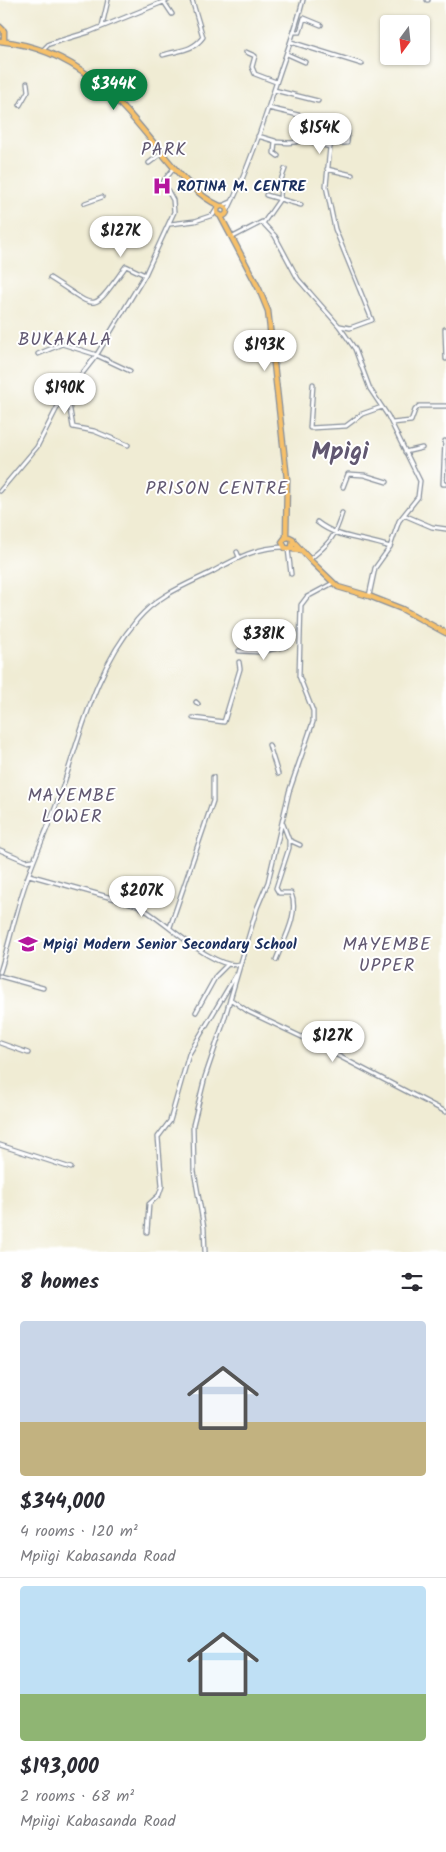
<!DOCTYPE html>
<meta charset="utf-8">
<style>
body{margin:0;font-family:Kalam,sans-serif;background:#f2f2f3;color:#2b2b33;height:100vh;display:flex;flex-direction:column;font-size:19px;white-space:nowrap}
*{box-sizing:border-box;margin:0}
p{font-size:16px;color:#7c7c81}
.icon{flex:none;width:28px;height:28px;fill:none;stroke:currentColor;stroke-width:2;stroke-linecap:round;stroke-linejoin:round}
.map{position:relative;height:1252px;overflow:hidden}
.drawer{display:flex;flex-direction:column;background:#fff;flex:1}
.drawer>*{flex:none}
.needle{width:32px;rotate:195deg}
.fabs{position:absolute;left:380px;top:15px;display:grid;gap:10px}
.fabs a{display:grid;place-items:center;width:50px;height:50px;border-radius:5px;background:#fff;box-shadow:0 1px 4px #0004;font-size:25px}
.price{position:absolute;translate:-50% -42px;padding:0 11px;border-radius:18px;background:#fff;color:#222;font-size:16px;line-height:32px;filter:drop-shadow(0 1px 2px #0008)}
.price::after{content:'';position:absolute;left:50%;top:30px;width:15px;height:11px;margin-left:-8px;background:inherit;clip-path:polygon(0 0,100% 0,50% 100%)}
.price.active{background:#0b8043;color:#fff}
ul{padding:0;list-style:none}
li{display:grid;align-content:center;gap:10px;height:265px;padding:0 20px}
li+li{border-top:1px solid #e1e1e2}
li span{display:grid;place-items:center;height:155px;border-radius:5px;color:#555}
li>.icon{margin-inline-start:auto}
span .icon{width:90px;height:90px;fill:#fffc;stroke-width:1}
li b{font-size:21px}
h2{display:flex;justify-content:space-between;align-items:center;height:60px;padding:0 20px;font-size:21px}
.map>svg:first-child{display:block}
</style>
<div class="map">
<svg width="446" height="1252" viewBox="0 0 446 1252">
<rect width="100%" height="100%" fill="#fff"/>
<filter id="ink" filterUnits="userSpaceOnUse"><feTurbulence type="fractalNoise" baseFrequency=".02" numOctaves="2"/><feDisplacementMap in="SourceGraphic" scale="10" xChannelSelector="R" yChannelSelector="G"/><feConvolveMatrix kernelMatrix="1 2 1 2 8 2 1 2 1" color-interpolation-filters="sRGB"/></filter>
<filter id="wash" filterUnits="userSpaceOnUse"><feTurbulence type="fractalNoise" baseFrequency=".0096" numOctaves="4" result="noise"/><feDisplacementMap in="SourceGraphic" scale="20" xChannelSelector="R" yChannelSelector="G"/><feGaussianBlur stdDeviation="1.12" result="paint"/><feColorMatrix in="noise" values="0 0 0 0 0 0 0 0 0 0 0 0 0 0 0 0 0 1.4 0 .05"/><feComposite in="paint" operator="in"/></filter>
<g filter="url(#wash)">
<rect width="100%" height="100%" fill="#f0ecd4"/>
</g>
<g filter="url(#ink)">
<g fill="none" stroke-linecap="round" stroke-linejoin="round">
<g stroke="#868e99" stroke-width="5.5">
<path id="minor" d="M427 0H428
M164 2 172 14
M102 26 108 0
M294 32H300L304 18 321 25
M291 42 362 64
M43 50 49 44 89 32 168 0
M246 52 255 56 252 67 255 74 276 82
M287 54 305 62
M163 55C178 50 192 52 203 37L192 0
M274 90 318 101
M20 105 28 91 27 83
M268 108 307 117 304 133 308 141 330 147 326 186 335 229 372 320 350 328 340 326
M258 136 275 141 274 153 278 156
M276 142C286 143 297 144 306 138
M330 147 332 144 347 143 348 132
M149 163 162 153
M327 169 352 175
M266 195 301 205
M85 203 102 197
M222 206 231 202
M228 210C248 170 262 127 276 84 285 56 296 29 303 0
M264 222 280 199 281 180 285 169
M170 224 195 221 213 215 216 210
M233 237 262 222 275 236 298 279 339 326 355 349 370 389 388 416 420 481 418 497 399 521 390 547 375 568 369 596
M50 278C100 309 89 316 126 266L145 275
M445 329 446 359
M38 354 62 344 94 354 130 371
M313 384 310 428 346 426 362 414 382 407
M72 387 88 397
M63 399 69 404 73 427 94 431 128 445
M392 423 411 421 415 410 419 406H446
M445 441 443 484H446
M405 452 422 448
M343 487 348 474 364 475 387 482
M0 491 37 447 60 402 96 356 145 275 174 212 173 200 163 182 174 168
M404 515 432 527 446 529
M317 522C338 539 365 538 390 547
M288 549 291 574
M237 552 239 557
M310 559C330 543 335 537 342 513
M239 651 260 652 286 646
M196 702 198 704
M193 718 224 722 240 669 239 662
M269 745 278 774
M283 824 289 840 300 845
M0 850 26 861 33 860
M29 875 137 905C162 918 215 972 240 964
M170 927 213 801V777
M276 960C283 941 300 914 291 893H279L276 888 289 848V840
M0 972C9 944 15 915 24 888 35 854 51 822 62 789 82 730 96 668 137 620 157 596 183 586 210 573 234 560 255 547 284 547
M0 976 43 988
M230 999 249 1012 306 1039 446 1112
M196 1012 216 976 227 965
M0 1043 28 1053
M0 1145 71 1168
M147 1232 149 1204 159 1195 162 1186 158 1137 170 1121 189 1054 236 975
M205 1252 204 1228 194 1171 193 1125 205 1077 222 1027 257 908 268 882 289 792 313 722V711L299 676 301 605 307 597 333 583"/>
</g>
<g stroke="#868e99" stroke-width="7">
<path id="major" d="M0 27 4 31V41
M0 41C77 49 116 96 161 152 177 172 197 196 220 206
M217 211a5 5 0 1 1 10 0a5 5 0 1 1-10 0Z
M220 215 259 289 268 311 287 479 286 537
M294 542 312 562 338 587 369 596 402 609 446 633
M292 547 293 539 289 537 285 538 282 542 285 548 300 550"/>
</g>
<use href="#minor" stroke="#fff" stroke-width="3"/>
<use href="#major" stroke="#f6c06b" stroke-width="4.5"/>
</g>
</g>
<defs>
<g id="hospital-bare" transform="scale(1.5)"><path d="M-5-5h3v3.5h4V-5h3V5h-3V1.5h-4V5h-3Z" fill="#b5179e" stroke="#fff" stroke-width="2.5" paint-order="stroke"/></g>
<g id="school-bare" transform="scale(1.5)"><path d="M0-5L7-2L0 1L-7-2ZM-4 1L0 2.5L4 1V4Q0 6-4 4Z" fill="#b5179e" stroke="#fff" stroke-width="2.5" paint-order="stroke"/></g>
</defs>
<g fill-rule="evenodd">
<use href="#hospital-bare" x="162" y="186"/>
<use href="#school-bare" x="28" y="944"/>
</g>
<g text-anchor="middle" stroke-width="4" stroke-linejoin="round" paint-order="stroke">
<g font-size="15" font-weight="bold" fill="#1b2f5e" stroke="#fff" text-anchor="start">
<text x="177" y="191">ROTINA M. CENTRE</text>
<text x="43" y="949">Mpigi Modern Senior Secondary School</text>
</g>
<g font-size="18" letter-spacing="1" fill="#615871" stroke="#fff">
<text x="164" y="155">PARK</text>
<text x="65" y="345">BUKAKALA</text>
<text x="217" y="494">PRISON CENTRE</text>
<text x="72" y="801">MAYEMBE<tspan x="72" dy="21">LOWER</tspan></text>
<text x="387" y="950">MAYEMBE<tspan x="387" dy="21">UPPER</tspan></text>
</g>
<g font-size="25" font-weight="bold" fill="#615871" stroke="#fff">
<text x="340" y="459">Mpigi</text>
</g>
</g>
</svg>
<div class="fabs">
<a><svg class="needle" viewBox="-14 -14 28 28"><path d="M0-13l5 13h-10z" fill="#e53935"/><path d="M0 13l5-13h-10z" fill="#7c7c81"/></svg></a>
</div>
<b class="price active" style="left:114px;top:111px">$344K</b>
<b class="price" style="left:320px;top:155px">$154K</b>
<b class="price" style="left:121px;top:258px">$127K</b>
<b class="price" style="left:265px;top:372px">$193K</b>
<b class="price" style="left:65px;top:415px">$190K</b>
<b class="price" style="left:264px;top:661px">$381K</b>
<b class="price" style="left:142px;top:918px">$207K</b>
<b class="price" style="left:333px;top:1063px">$127K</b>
</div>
<section class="drawer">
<h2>8 homes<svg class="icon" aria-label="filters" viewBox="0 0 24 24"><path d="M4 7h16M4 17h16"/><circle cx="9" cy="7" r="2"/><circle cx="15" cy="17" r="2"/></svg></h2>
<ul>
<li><span style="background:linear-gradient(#c9d6e8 65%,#c2b280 0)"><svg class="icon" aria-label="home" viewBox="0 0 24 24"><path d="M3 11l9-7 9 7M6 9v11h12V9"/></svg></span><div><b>$344,000</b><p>4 rooms · 120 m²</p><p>Mpiigi Kabasanda Road</p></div></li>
<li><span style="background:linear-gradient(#bfe0f5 70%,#8fb573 0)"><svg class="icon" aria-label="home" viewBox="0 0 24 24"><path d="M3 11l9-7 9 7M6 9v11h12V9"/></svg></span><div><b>$193,000</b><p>2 rooms · 68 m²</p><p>Mpiigi Kabasanda Road</p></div></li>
</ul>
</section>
